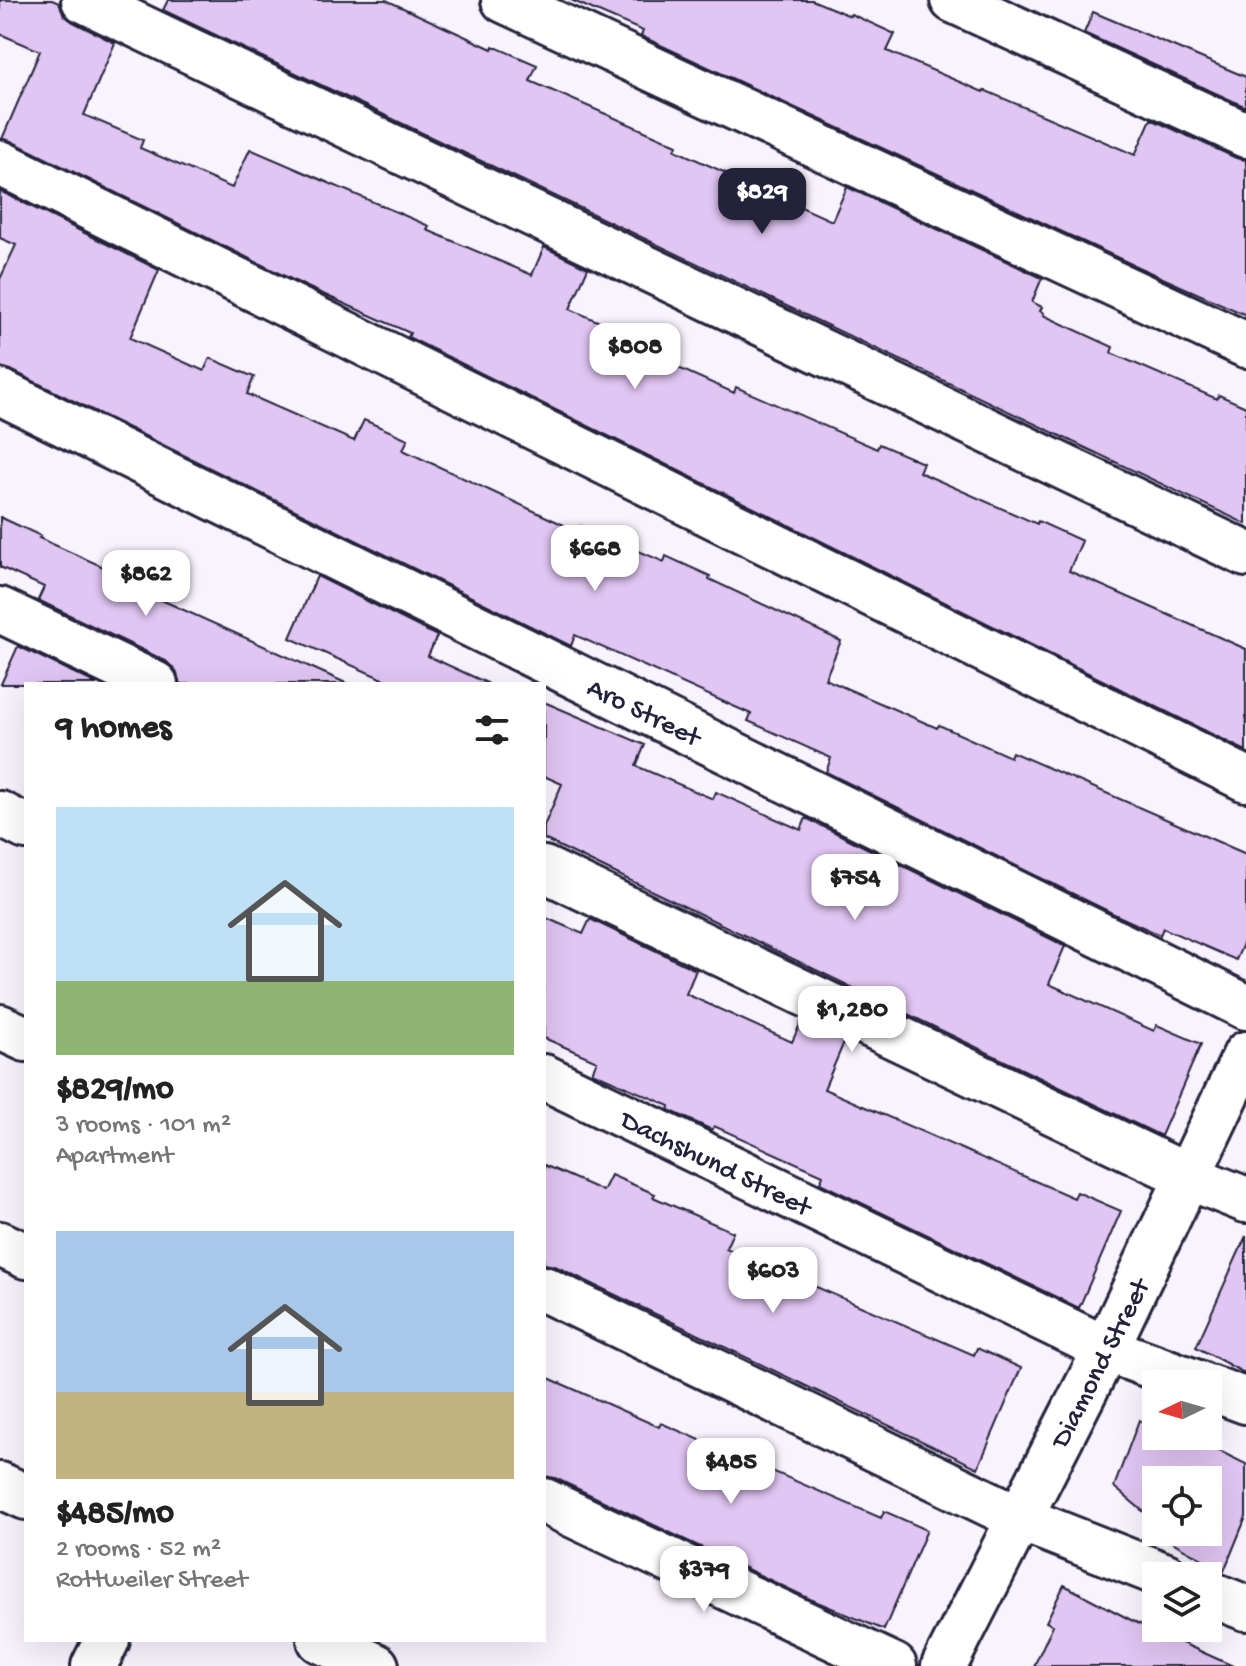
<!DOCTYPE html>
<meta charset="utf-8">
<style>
body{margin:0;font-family:"Gochi Hand",sans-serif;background:#f6f6f6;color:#222;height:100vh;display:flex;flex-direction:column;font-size:30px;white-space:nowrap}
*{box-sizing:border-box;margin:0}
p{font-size:26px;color:#767676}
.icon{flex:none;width:44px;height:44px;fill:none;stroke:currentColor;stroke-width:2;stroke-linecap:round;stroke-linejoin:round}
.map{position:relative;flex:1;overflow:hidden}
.drawer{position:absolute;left:24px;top:682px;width:522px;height:960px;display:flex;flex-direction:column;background:#fff;border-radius:0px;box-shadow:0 8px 32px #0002}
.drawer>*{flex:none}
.needle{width:52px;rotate:265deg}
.fabs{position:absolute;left:1142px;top:1370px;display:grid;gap:16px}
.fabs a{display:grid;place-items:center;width:80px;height:80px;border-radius:0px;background:#fff;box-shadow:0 8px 32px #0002;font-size:40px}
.price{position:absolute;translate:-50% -68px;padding:0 18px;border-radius:16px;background:#fff;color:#222;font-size:26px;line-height:52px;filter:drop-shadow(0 2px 4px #0008)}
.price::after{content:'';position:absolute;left:50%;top:48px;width:24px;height:18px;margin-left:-12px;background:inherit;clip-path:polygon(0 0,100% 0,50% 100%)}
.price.selected{background:#22223b;color:#fff}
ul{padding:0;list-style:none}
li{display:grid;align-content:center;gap:16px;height:424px;padding:0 32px}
li span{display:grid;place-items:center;height:248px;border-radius:0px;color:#555}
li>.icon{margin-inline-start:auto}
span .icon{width:144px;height:144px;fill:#fffc;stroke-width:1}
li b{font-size:34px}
h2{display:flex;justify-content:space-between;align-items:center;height:96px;padding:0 32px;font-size:34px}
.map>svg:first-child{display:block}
</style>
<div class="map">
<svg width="1246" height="1666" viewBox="0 0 1246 1666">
<rect width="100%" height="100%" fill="#f9f3fd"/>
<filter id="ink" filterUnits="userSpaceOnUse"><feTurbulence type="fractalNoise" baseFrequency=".0125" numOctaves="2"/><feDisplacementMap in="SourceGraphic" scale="16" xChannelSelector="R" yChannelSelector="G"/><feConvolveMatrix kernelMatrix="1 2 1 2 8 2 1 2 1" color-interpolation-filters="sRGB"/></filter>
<g filter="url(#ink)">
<path fill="#e1c5f3" stroke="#22223b" stroke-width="2" d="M0 0H52L59 3 64 15 73 22 115 43 84 115 143 140 140 148 232 188 250 149 429 226 427 230 532 275 544 247 588 268 570 309 629 335 625 344 734 393 736 387 877 449 879 444 923 463 919 472 1037 524 1038 521 1082 541 1069 571 1246 649V751L408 337 410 333 305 286 11 141 2 139 40 51 0 34Z
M168 0H386L492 49 493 46 537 65 530 81 677 145 675 150 832 221 847 187 1042 278 1032 302 1042 307 1040 311 1044 313 1043 315 1113 347 1111 353 1217 399 1219 395 1246 407V524L163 10Z
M571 0H812L850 16 851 14 895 34 887 51 983 92 984 90 1135 155 1151 119 1236 158 1246 160V315L1140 268 641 36 643 31Z
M1093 12 1246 77V107L1084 33Z
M0 191 159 270 130 338 204 371 210 358 254 377 247 394 354 441 364 420 408 439 403 450 579 532 581 526 664 562 666 556 710 576 709 579 841 641 825 679 937 728 939 725 1010 757 1012 752 1246 854V937L1236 960 1163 928 1160 935 1116 915 826 772 831 758 748 721 751 714 575 635 571 646 11 370 0 367V279L16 245 0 238Z
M0 517 41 536 39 538 108 569 106 575 348 684H180L176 671 166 661 38 600 44 587 0 567Z
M317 576 437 636 428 656 489 684H394L290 638Z
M18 646 97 684H1Z
M544 702 645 745 636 766 713 799 716 792 801 830 806 818 1065 946 1049 984 1154 1031 1157 1025 1201 1044 1161 1136 544 839V826L562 784 544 776Z
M544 917 583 934 590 919 696 970 686 994 792 1042 802 1020 845 1040 824 1089 1074 1198 1077 1192 1121 1211 1079 1308 820 1183 823 1175 714 1126 712 1130 669 1110 670 1106 592 1072 597 1061 544 1038Z
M544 1165 603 1191 611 1175 655 1194 653 1197 733 1232 726 1248 974 1355 977 1348 1021 1368 978 1468 555 1266 544 1264Z
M1246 1236V1374L1196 1347Z
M544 1376 659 1427 661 1423 881 1518 884 1511 927 1530 884 1630 810 1599 555 1478 544 1476Z
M1139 1420 1156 1428V1436H1174L1199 1448 1201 1442 1246 1464V1517L1224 1571 1165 1538 1167 1532H1208V1480H1156V1522L1114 1487Z
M1064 1585 1131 1620 1233 1666H1034L1053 1625 1046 1622Z"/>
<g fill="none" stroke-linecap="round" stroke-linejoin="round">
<g stroke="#22223b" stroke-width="50">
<path id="minor" d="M84 0 1246 554
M504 0 1246 345
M953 0 1246 135
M0 163 1246 779
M0 392 1246 1007
M0 610 155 684
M0 814 26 827
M544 869 1189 1177 1246 1200
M0 1027 26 1039
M544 1077 1106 1349 1200 1384
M0 1244 26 1256
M544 1289 1019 1518 1166 1576
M1208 1387 1246 1401
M0 1485 26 1497
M544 1501 894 1666
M1208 1593 1246 1608
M320 1640 376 1666
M94 1666 107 1640
M944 1666 1106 1349 1246 1054"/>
</g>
<use href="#minor" stroke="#fff" stroke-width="44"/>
</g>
</g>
<g text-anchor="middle" stroke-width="7" stroke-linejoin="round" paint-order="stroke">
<g font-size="28" fill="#22223b" stroke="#fff">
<text transform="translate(645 710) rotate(26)" y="10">Aro Street</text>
<text transform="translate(717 1161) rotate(26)" y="10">Dachshund Street</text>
<text transform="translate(1098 1362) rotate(-63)" y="10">Diamond Street</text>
</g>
</g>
</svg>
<div class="fabs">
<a><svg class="needle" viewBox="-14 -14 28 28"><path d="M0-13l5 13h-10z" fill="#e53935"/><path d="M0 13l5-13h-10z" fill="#767676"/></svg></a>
<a><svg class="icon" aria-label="locate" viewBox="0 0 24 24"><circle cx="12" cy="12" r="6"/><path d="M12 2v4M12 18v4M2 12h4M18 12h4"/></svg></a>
<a><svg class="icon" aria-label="layers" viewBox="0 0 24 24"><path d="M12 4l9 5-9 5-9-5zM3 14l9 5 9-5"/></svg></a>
</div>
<b class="price selected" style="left:762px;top:236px">$829</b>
<b class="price" style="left:635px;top:391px">$808</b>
<b class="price" style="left:595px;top:593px">$668</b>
<b class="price" style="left:146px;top:618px">$862</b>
<b class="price" style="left:855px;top:922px">$754</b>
<b class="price" style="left:852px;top:1054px">$1,280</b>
<b class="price" style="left:773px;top:1315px">$603</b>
<b class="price" style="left:731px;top:1506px">$485</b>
<b class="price" style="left:704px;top:1614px">$379</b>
<section class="drawer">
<h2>9 homes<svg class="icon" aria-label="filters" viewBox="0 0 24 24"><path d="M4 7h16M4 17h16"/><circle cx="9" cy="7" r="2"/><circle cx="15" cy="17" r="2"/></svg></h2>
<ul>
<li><span style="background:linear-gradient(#bfe0f5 70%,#8fb573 0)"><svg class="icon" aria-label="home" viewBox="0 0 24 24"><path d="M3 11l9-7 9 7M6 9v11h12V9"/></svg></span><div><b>$829/mo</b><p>3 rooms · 101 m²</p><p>Apartment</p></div></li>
<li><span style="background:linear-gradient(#a9c7e8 65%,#c2b280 0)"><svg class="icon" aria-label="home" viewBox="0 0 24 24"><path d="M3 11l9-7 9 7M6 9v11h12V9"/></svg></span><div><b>$485/mo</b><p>2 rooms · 52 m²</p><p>Rottweiler Street</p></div></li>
</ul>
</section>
</div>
